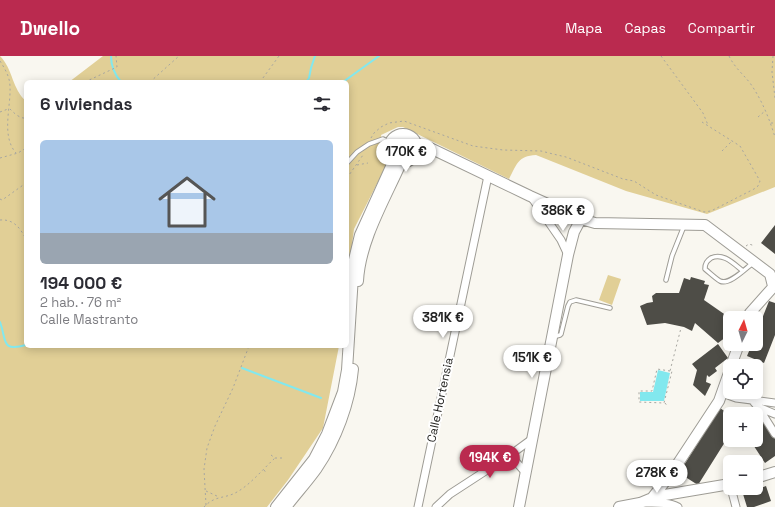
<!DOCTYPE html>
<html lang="es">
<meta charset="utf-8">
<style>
body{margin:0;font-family:"Space Grotesk",sans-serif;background:#f2f2f3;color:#2b2b33;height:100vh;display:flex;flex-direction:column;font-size:15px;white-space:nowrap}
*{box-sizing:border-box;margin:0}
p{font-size:13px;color:#7c7c81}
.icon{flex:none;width:22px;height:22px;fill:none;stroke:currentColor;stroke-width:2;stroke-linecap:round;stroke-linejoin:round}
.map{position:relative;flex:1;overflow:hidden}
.panel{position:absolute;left:24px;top:24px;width:325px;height:268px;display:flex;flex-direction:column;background:#fff;border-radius:6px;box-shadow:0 2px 10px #0003}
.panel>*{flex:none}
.needle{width:26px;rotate:5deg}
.fabs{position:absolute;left:723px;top:255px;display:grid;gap:8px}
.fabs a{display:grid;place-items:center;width:40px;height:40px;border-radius:6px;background:#fff;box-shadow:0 2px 10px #0003;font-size:20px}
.price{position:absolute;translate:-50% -34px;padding:0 9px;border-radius:14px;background:#fff;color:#222;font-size:13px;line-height:26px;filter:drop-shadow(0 1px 2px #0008)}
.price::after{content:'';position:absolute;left:50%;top:24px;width:12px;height:9px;margin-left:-6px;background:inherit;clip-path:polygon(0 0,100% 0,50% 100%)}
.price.current{background:#ba2a4f;color:#fff}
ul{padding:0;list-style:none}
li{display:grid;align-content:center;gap:8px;height:212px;padding:0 16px}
li span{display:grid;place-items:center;height:124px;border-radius:6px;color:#555}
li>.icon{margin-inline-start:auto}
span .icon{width:72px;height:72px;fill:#fffc;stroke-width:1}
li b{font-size:17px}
h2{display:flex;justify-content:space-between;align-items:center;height:48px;padding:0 16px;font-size:17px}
header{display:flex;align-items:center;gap:24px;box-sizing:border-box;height:56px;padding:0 20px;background:#ba2a4f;color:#fff}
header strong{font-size:19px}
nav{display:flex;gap:22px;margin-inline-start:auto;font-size:14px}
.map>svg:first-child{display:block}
</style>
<header>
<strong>Dwello</strong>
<nav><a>Mapa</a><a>Capas</a><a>Compartir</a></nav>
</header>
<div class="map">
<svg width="775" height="451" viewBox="0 0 775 451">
<rect width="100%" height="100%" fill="#f9f7f0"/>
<path fill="#e1cf96" d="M0 0C13 13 12 33 26 45V290H339L323 372 288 424 267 451H0Z
M103 0H775V131L707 158 626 135 536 99C518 100 517 108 509 123L403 71H398L381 79 387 108 354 173 347 227V26H69Z
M608 219 621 223 612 249 599 244Z"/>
<path fill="#82e8ee" d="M658 314 670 317 664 345H640V336H653Z"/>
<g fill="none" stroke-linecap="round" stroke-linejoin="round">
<path stroke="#82e8ee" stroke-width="2" d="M111 0C111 10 115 19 121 26
M306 26 309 22 311 12 315 0
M343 26 379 0
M0 266C7 284 0 296 26 289
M242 312 321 342"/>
</g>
<path fill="#4e4d47" d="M775 169V198L761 187Z
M691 221 705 225 704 228 709 229 704 244 727 260 726 262 730 266V278L718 287 695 267 692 275 684 271 665 267 647 269 640 250 647 247 653 246 652 240 656 237H679L684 222 690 224Z
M769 245 775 247V279L764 307 747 300 752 288H756V278Z
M718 288 728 302 715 312 717 315 709 321 707 319 706 326 711 328 705 340 693 329 697 314 692 308Z
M720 352 730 359V378L698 429 679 417Z
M758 356 775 383V400L765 407 750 384H756V357Z
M766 430 771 445 754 451H747L743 438Z"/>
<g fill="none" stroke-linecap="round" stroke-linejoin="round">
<g stroke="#9e9c95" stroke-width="5.5">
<path id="lane" d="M347 107 357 96 369 88 383 83 389 86
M743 215C734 208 723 196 711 202 707 205 705 207 705 213 710 217 715 222 720 225 729 230 746 212 753 207
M666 224 672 200 684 170
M553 281 560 279 561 278 568 250 570 246 576 244 610 252"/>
</g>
<g stroke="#9e9c95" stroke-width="9">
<path id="street" d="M532 142 561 184 568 199
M722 337 736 342 775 347
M752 344 758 351 775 378
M758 351 775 358
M510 399 525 416
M731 432 736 451
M645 447C655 447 669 446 678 451
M418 451 488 120
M436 451 450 438 510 399 532 383"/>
</g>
<g stroke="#9e9c95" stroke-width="12">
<path id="secondary" d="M389 92a14 14 0 1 1 28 0a14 14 0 1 1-28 0Z
M417 91 430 92 530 140 581 163 595 167 705 169 770 218 773 230
M358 225C360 185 385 143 401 107
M748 262 750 257 775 229
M731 310 739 288
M756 422 775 416
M653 441 730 428
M276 451 314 403 327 378 343 336 347 314 354 204 360 179 394 104
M286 451C296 438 307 426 317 412 336 384 350 347 353 313
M519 451 568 199 574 176 581 163
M619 451 640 447 652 442 671 418 719 345 730 314"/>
</g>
<path stroke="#a7a6a0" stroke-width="1" stroke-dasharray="2 3" stroke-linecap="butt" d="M661 0 703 57 708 69
M729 0C735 12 742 17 750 27 762 44 769 62 775 81
M773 0 772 16 775 42
M0 5C5 13 10 21 10 31 11 51 1 80 16 97
M85 26 117 11 116 0
M150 26 179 0
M260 26 279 0
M10 53C14 57 20 63 26 62
M0 56 8 53
M758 61 765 55
M771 67H775
M371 82 374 77 381 71 389 67 404 65 473 90 503 94 541 95 553 98 566 101 623 123 634 125 656 139 704 156 711 155 754 133 758 130 760 125 740 90 702 66
M722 95 732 85
M0 102 18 97 26 92
M357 109 368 107
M347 122 363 99
M0 143 2 144 5 142 26 127
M0 164C14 163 20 172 26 183
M746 190 749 188 755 190
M670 315 657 313 652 335H639V346L664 347 672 315H670L681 272
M665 347 668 351
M271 399 275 402H282
M264 414 267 418
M206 435 219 441
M206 449 204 413 207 392 215 370 233 332 249 290
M204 451C215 439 225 443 237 436 251 428 263 413 275 402"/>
<use href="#lane" stroke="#fff" stroke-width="3.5"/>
<use href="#street" stroke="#fff" stroke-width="7"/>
<use href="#secondary" stroke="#fff" stroke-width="10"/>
</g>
<g text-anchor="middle" stroke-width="4" stroke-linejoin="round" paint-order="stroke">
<g font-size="12" fill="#1d1d1a" stroke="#fff">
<text transform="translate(440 344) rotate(-78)" y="4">Calle Hortensia</text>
</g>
</g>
</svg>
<div class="fabs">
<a><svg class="needle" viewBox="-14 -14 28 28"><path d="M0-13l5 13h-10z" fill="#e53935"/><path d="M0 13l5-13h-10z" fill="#7c7c81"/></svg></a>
<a><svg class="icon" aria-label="locate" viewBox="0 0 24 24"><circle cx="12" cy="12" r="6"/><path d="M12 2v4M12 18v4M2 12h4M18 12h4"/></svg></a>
<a>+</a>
<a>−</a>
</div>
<b class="price" style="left:406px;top:117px">170K €</b>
<b class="price" style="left:563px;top:176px">386K €</b>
<b class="price" style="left:443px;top:283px">381K €</b>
<b class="price" style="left:532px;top:323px">151K €</b>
<b class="price current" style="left:490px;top:423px">194K €</b>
<b class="price" style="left:657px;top:438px">278K €</b>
<section class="panel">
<h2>6 viviendas<svg class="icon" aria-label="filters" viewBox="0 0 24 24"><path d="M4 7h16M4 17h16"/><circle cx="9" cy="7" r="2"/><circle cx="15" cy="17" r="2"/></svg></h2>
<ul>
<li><span style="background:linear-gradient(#a9c7e8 75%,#9aa5b1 0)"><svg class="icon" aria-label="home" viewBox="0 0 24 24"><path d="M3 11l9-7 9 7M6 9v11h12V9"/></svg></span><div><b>194 000 €</b><p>2 hab. · 76 m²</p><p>Calle Mastranto</p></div></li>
</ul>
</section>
</div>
